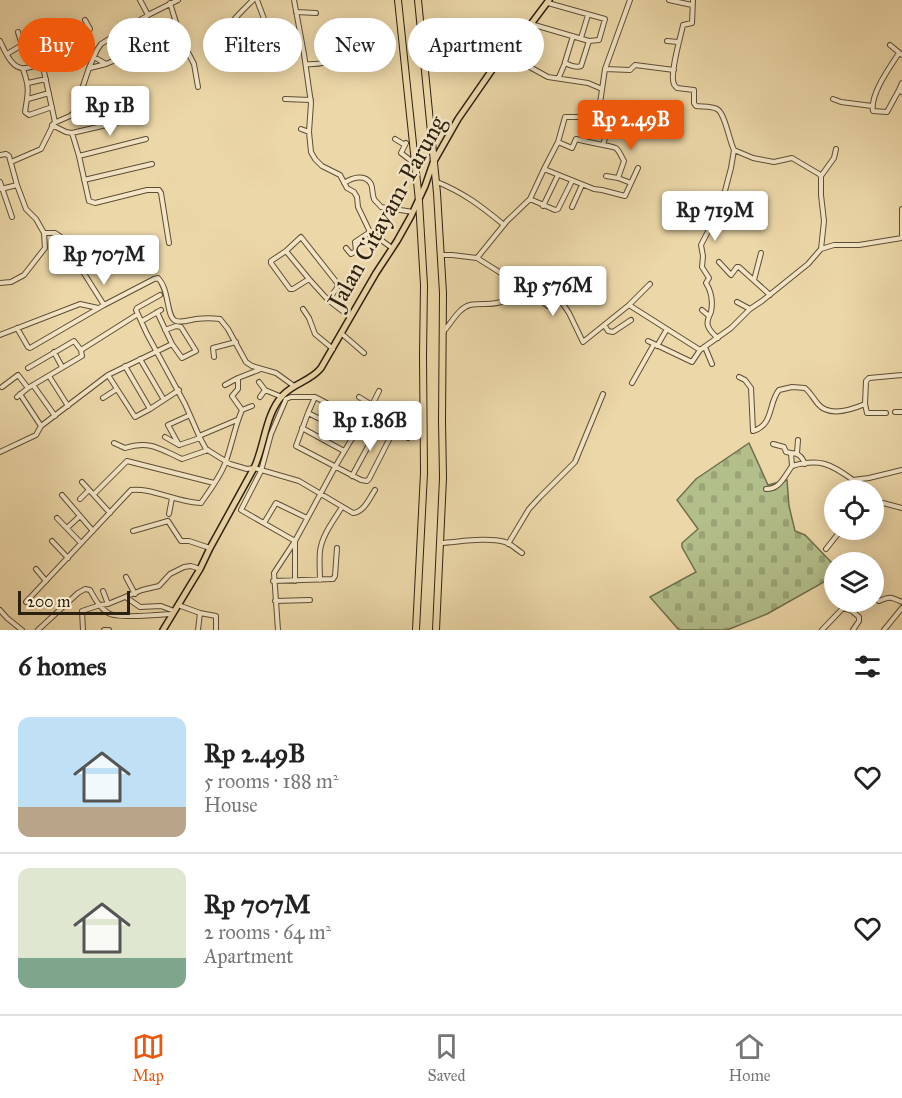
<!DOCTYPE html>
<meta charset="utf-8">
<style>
body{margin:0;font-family:"IM FELL Great Primer",serif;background:#f2f2f2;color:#222;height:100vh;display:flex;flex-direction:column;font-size:22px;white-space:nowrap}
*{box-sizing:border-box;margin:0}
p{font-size:20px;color:#767676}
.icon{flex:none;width:33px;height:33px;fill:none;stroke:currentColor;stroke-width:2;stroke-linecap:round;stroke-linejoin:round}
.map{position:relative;height:630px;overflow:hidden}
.panel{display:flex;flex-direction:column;background:#fff;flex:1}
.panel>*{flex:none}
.guide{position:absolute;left:18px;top:18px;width:600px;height:54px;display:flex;gap:12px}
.fabs{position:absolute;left:824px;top:480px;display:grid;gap:12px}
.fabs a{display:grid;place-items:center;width:60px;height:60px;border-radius:50%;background:#fff;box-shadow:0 3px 15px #0003;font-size:30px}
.scale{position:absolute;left:18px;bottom:15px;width:112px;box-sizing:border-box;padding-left:6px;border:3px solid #2c2010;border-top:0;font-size:16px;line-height:21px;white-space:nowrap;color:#2c2010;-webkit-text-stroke:4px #f3e5c6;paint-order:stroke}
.price{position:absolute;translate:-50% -51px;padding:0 14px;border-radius:6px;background:#fff;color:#222;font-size:20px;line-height:39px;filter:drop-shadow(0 2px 3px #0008)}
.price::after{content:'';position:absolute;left:50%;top:36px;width:18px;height:14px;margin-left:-9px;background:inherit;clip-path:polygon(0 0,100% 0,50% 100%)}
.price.selected{background:#ea580c;color:#fff}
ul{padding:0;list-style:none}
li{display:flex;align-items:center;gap:18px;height:150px;padding:0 18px}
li+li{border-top:2px solid #e0e0e0}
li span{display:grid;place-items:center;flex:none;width:168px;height:120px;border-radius:12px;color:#555}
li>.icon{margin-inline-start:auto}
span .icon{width:72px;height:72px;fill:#fffc;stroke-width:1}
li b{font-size:26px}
h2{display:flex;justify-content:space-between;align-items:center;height:72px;padding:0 18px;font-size:26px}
.tag{padding:0 21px;border-radius:27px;background:#fff;box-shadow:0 3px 15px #0003;font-size:21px;line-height:54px}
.tag.selected{background:#ea580c;color:#fff}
.dock{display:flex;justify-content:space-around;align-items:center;height:84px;border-top:2px solid #e0e0e0;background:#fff;font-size:16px;color:#767676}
.dock a{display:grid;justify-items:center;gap:3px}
.dock .selected{color:#ea580c}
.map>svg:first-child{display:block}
</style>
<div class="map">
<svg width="902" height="630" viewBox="0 0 902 630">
<defs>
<pattern id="cemetery-stones" width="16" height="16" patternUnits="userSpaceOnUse" patternTransform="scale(1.5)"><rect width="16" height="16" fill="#b3bf8b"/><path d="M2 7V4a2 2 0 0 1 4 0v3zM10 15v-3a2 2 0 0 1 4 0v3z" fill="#9aa477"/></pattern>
</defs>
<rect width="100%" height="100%" fill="#ecd7a8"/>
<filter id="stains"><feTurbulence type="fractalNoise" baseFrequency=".00333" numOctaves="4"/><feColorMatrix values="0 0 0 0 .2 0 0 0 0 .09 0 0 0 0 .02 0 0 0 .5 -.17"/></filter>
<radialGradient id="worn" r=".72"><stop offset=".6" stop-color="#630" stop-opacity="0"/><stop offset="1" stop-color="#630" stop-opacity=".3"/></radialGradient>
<path fill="url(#cemetery-stones)" stroke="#70704e" stroke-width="1.5" d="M749 443 768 485 787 480 789 506 795 531 805 535 834 565V571L824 582 767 614 727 630H679L650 597 696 572 682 547V543L698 529 677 500 696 479Z"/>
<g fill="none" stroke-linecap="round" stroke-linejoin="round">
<g stroke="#5c4e36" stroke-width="6">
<path id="minor" d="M140 0 148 15
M257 0 266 24
M294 0 304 54 311 103 309 132 311 152 315 159 322 166 340 175 347 188 354 192 357 197 358 207 370 232 392 248
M669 0 692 5
M693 0 692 23 683 25C681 36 669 75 674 84 674 86 676 86 677 88L694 90V103L696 106C702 107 711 106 717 109 725 113 729 140 734 150
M170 3 181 39 194 64 198 87
M296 12 316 13
M531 24 589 41 599 40 605 19 548 3
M30 27 42 65
M72 33 87 53 106 64 159 42
M573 36 565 62C567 65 577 68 581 66L589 41
M581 38 588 15
M78 40 90 29 85 20
M0 41C5 51 12 70 25 68 30 68 35 66 40 64L43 67 55 122
M667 41 678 42
M22 45 29 58
M890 45 902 55
M218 49C219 32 241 12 253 0
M7 54 22 45 18 32
M501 57 526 65 548 77 588 83 602 89
M306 64C320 65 331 62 344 56
M90 68 106 64
M23 69C30 89 28 92 25 112L29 115 52 107
M605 69 630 70 635 65 674 70
M559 77 565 63
M28 83 46 79
M902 83 899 90 902 92
M899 90 887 112 873 111C870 94 890 67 899 53
M28 99 49 93
M285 99 311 100
M833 99 841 102 872 106
M590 117H565L558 142 544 169 594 189 602 190 625 196 638 168
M598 117H615
M52 125 66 132 72 133 145 116
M301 129 309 132
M72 133 79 156 89 201 95 203 147 190H159L161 193 169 243
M606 135 603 145 584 141 590 117H598L605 69 630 0
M395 139 405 145
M558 142 572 148 576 139 584 141
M406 143 401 153 414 163
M603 145C620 148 616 147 624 161L618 178
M0 155 6 154 9 156 17 185 26 209 36 219 44 233 45 248 24 275 11 282 0 283
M79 156 146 139
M11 162 41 149 54 123 70 116 74 113 89 68 97 50 101 44 150 14 178 0
M544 169 530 199 555 210 558 209 572 181
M606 176 618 178 631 183
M821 176 834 158 836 149
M84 180 152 164
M435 181C464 193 480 205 504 225
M0 182 12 217
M344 183C352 178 365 173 371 184 373 189 372 194 374 199 375 201 380 205 381 207L413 212
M1 189 17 185
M543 206 558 175
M572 207 582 185
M44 233H55L61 237 104 305 154 279 158 278C170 290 166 318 176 321 182 323 190 320 196 319 204 318 213 318 220 319L228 329 246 362 252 366 276 373 294 386
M902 238V209
M346 248 351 254 356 251 355 242 370 232
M286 251 309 279 328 300 350 317
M442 255H452L477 258 523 287 548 306 557 300 561 301 569 313 583 342 629 305 650 284
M477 258 507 221 530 199
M719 262 731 275 737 267H739L770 295
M309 279 293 289H290L271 263V261L286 251 301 237 338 284 337 288 328 300
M754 280 761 253
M160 295 137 308 136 310 147 334 185 404 200 438 206 449 230 464 247 469 254 468 299 481 353 513C364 512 369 499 375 490
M737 302 750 309
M629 305 700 350
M303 309 309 318 315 334 333 349
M702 310 709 316
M142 321 161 310
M605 326 608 331 613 332 631 320
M17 328 28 347 30 348 104 305
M165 330 176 326 181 327 196 351 182 358 172 344
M443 332C451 324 458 308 470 305 475 304 480 304 485 304 501 304 512 300 523 287
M341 333 364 353
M0 335 80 304 98 308
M718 338C714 335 710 331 708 326 706 321 709 317 711 312 713 302 711 291 706 283L709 278 702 267 703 256 701 245 721 206 731 168 734 150 753 158 774 162 792 158 819 174 821 176V195L824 221 821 249
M648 341 692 362 700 350 731 328 750 309 762 301 808 264 821 249 834 245H859L902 238
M657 346 667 329
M705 347 712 364
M54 352 62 367
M214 357 213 348 236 342
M140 359 164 400
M125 366 150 409
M28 368 74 341 81 350
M108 375 135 417 150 409 179 390
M49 376 68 406
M739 377 745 380 751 388 753 431C774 425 768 403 779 390L792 387 805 388C810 392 813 398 818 404 829 417 851 410 865 404L866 381 869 378 902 375
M259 382 265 390
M632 383 654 344
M33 385 55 416
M225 385 238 378
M2 387 18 375 28 388
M20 394 41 426
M17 397 28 388 82 356 81 350 138 314
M260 397 265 390 282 397
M315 397H291L286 399 271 434 261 471 241 510 295 541 335 467 372 405 384 412 385 415 352 476
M359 397 372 405 379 391
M103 398 117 389
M865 404 867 413H886
M242 410 232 396 238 389V378L261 369
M895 412H902
M308 413 353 435
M361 421 315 397 308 413 296 446 361 480 367 481 369 479 394 430 382 422
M302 428 344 451
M394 430 408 438
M199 436 237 420
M165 437 179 445 168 425 190 415
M114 443 125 448C150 440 160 449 182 459L208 450
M773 444 784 447 786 452 791 453
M179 445 200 438
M0 452 36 435 41 426 108 375 172 344 157 312
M797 453 798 440
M792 466 791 453C799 453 802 457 805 464
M853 480 869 478 902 470
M82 482 110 513
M766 489C780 489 784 477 792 466 820 458 831 464 853 480L852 485 857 490
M94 494 127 461 214 483
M62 495 93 531
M80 499 89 490
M873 503H883L902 508
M169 514 172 498
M57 518 81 543
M264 523 276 503 307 518
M67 528 80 516
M133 531 168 521 181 541H189L210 548
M52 541 68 558
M295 542V581
M440 543C459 542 487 537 505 542 511 544 516 549 522 553
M508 544 529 509 540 497 575 462 603 394
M826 549 841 530
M36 569 46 581
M126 577 135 594
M320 580C320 571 319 560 320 551 322 535 334 520 342 507
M273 581 333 579 335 576 337 548
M103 591 108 604 142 590 159 586 170 574 184 567 191 566 200 569
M127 598 140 607 161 606 174 611
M873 598 879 601C890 596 891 597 902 602
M275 601 310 600
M26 602 131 490C150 487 179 503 201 503 210 490 221 476 226 461 232 444 235 426 242 410L252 406
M178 605 200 613 198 630
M0 610 7 618 22 630
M200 613 216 616V630
M38 630 78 593 85 589 90 590C95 599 99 607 108 613 117 619 158 615 171 614
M83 630 82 611 100 605 108 604
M104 630H109
M278 630 274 573 295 541
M822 630 843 608 852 611 859 617V621L853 630
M884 630 902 608"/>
</g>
<g stroke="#2c2010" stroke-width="8">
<path id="major" d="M163 630 200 569 210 548 254 468C265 445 265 414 283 395 294 383 311 381 321 368L376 273 397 241 411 216 425 186 433 163 458 119 501 57 531 24 549 0"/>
</g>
<g stroke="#2c2010" stroke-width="8">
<path id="highway" d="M398 0 419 201 424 285 423 356 424 473 416 630
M418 0 437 193 443 293 442 421 443 478 436 630"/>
</g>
<use href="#minor" stroke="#f3e5c6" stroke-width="4"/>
<use href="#major" stroke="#ecd7a8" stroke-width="5"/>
<use href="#highway" stroke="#ecd7a8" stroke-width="6"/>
</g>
<g text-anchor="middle" stroke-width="5" stroke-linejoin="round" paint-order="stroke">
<g font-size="24" fill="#2c2010" stroke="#f3e5c6">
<text transform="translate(387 212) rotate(-61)" y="8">Jalan Citayam-Parung</text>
</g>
</g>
<rect width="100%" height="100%" filter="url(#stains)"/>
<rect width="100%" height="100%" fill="url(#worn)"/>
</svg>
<div class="fabs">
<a><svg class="icon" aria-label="locate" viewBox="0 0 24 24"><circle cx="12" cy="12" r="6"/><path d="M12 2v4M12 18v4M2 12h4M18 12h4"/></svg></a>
<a><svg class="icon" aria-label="layers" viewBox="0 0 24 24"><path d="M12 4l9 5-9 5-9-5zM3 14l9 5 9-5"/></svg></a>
</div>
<div class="scale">200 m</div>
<b class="price" style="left:110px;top:137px">Rp 1B</b>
<b class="price selected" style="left:631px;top:151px">Rp 2.49B</b>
<b class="price" style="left:715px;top:242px">Rp 719M</b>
<b class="price" style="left:104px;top:286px">Rp 707M</b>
<b class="price" style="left:553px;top:317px">Rp 576M</b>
<b class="price" style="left:370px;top:452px">Rp 1.86B</b>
<div class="guide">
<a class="tag selected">Buy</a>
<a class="tag">Rent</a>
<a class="tag">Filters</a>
<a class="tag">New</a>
<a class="tag">Apartment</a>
</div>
</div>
<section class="panel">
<h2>6 homes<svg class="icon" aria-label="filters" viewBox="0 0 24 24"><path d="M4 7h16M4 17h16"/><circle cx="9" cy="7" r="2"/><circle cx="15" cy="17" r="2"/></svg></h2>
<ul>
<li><span style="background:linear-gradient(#bfe0f5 75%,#b9a48a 0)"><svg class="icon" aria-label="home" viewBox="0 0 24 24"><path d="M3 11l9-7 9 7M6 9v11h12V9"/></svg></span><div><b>Rp 2.49B</b><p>5 rooms · 188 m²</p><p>House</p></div><svg class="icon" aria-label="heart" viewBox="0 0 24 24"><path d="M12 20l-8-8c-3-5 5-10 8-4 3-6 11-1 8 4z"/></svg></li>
<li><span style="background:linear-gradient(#dfe7d0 75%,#7fa58c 0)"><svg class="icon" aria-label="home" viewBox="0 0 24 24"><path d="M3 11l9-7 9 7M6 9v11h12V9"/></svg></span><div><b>Rp 707M</b><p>2 rooms · 64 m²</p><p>Apartment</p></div><svg class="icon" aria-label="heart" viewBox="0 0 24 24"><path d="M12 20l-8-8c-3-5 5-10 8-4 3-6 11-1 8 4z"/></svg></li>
</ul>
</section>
<nav class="dock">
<a class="selected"><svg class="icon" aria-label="map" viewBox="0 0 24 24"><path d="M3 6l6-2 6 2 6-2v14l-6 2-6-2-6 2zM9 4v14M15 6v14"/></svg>Map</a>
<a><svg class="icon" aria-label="saved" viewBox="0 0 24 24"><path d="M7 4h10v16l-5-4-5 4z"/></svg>Saved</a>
<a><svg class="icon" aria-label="home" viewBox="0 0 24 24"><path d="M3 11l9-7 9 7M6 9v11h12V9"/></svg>Home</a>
</nav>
